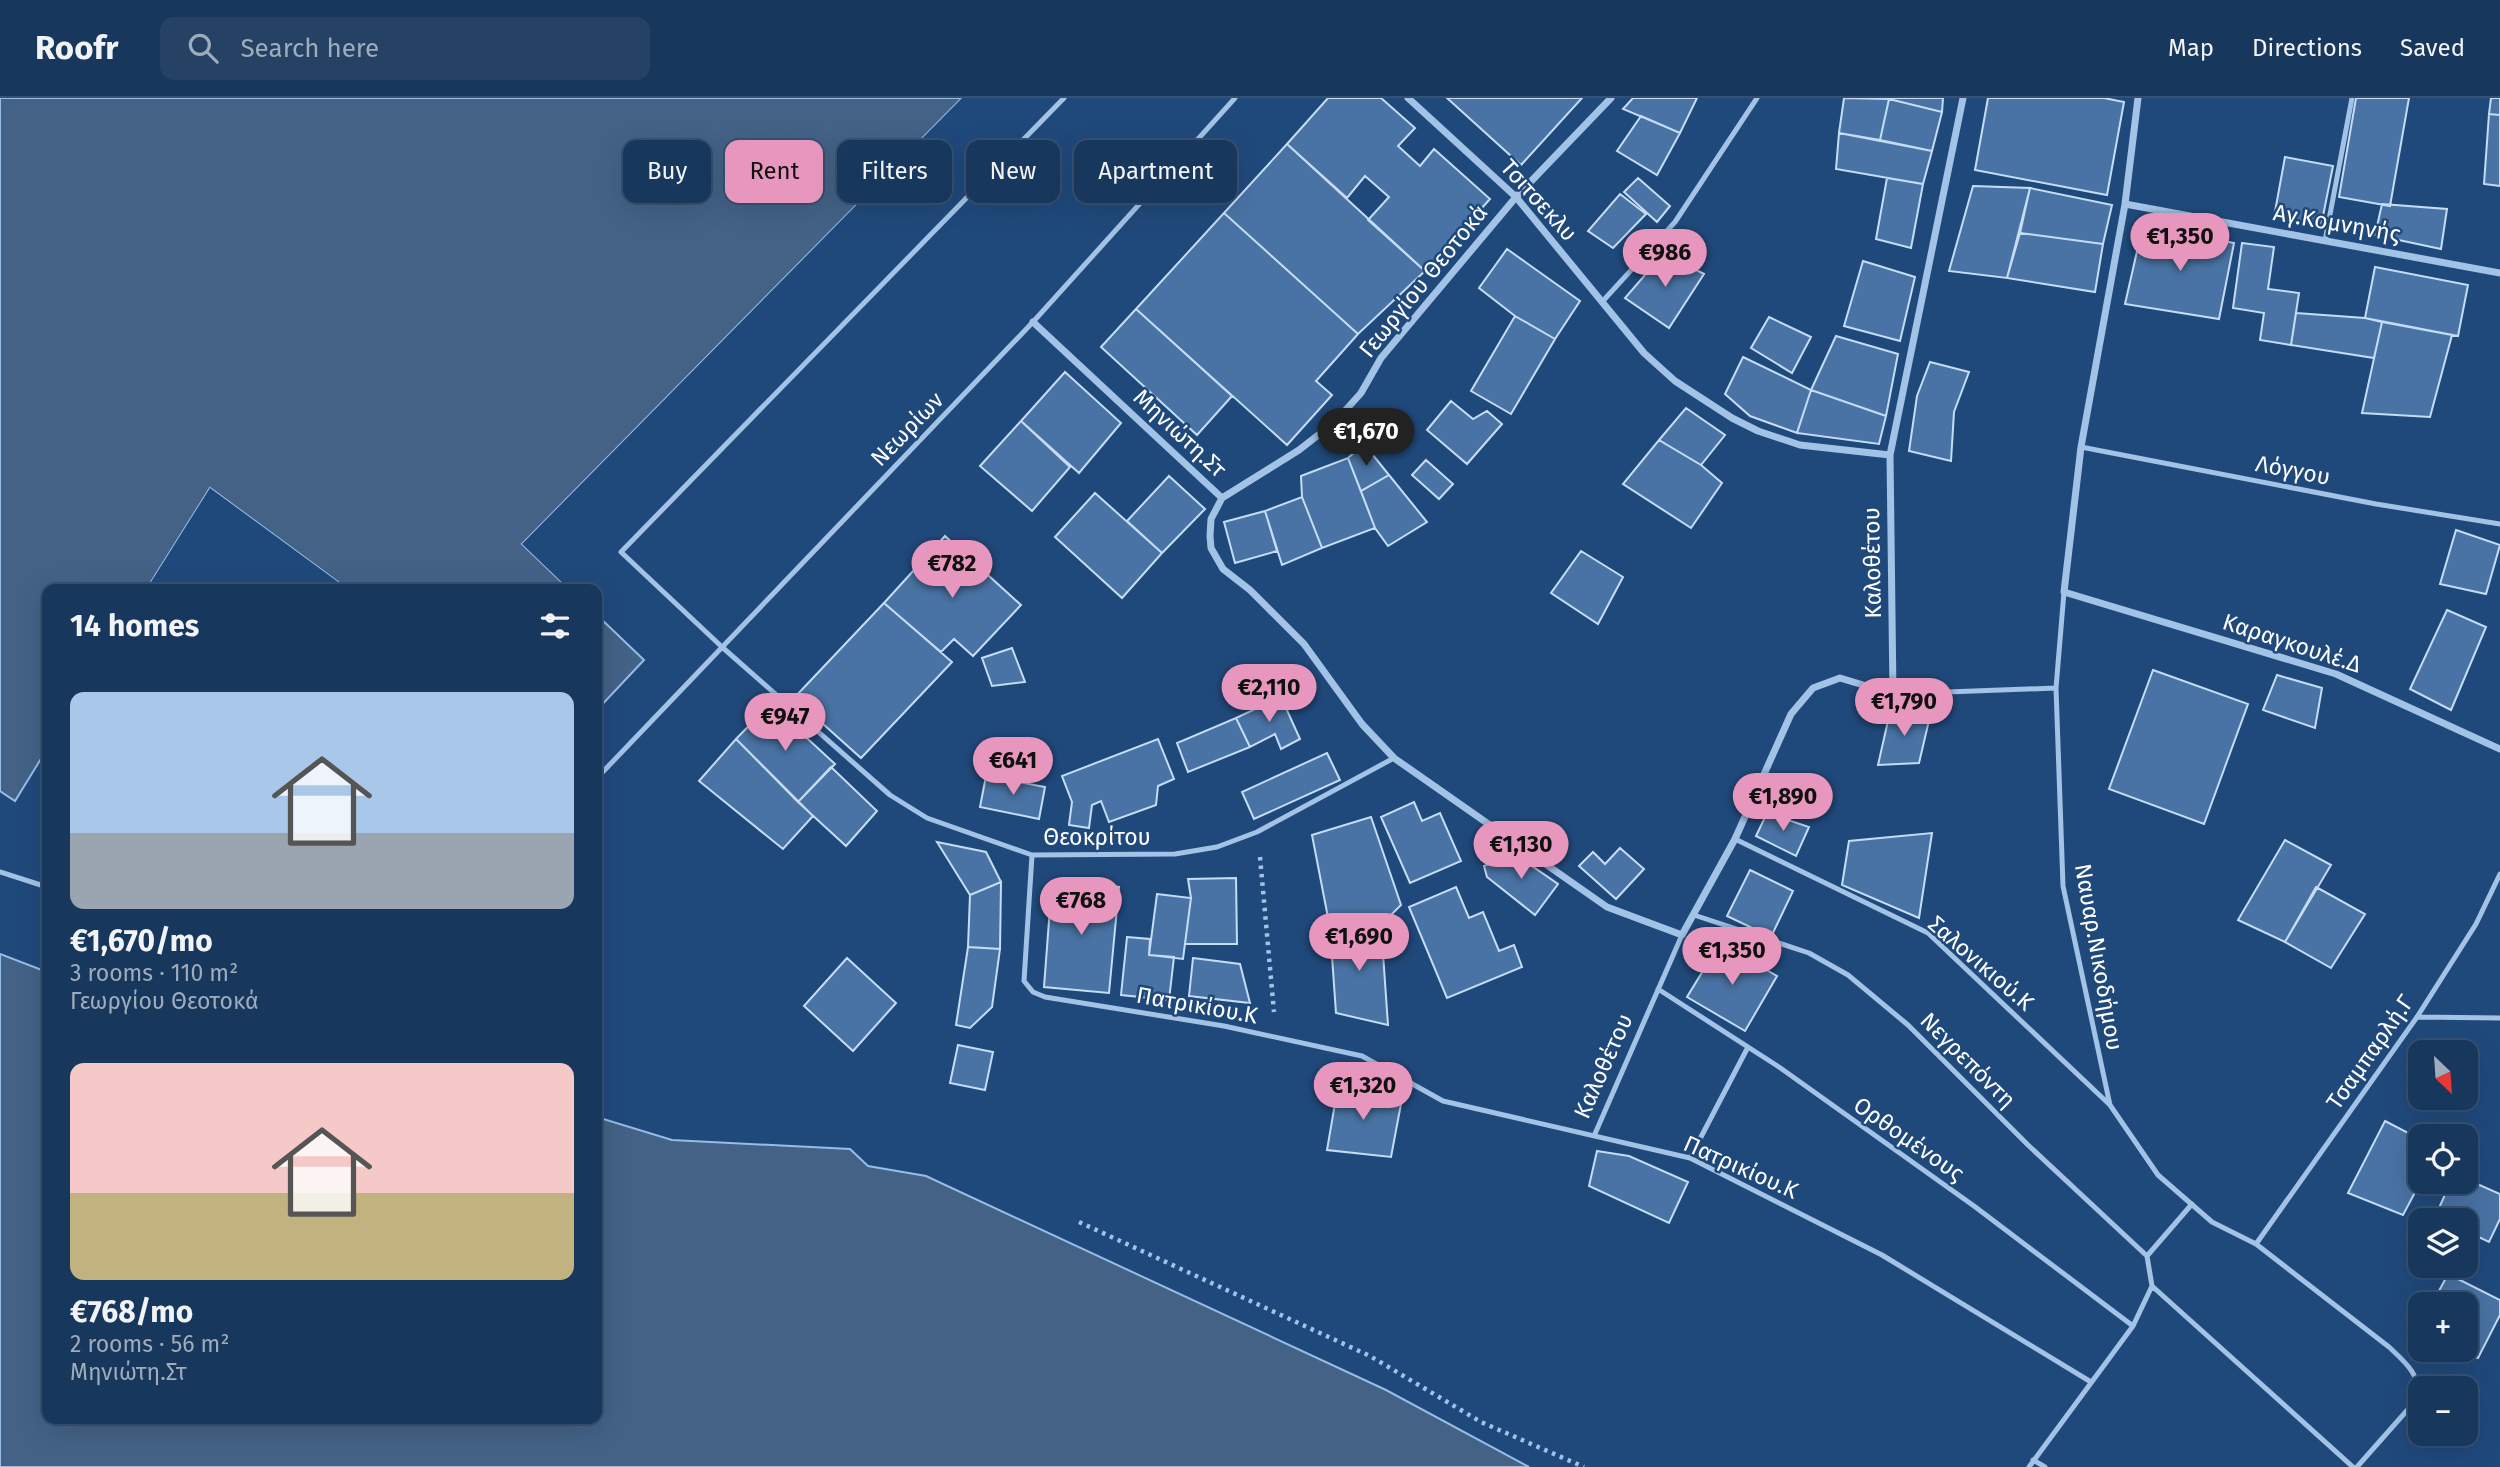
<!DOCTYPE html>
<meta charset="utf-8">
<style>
body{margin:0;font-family:"Fira Sans",sans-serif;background:#254265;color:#f1f3f6;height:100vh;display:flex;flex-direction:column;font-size:26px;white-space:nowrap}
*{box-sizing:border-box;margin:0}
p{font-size:23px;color:#9facbb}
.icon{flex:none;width:38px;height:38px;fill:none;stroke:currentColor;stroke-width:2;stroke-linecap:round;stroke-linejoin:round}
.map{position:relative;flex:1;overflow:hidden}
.panel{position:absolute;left:42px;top:486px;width:560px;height:840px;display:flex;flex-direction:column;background:#18375c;border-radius:14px;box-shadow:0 7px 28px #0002,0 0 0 2px #365172}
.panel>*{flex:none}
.hud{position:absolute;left:623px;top:42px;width:665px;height:63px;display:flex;gap:14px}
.needle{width:46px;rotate:155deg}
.tools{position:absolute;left:2408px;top:942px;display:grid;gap:14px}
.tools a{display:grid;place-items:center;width:70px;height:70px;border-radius:14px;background:#18375c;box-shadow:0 7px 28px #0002,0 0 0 2px #365172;font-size:35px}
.price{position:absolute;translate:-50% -60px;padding:0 16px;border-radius:24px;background:#e797bd;color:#111;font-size:23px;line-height:46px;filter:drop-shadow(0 2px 4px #0008)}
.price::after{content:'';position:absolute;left:50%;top:42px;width:21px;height:16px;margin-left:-10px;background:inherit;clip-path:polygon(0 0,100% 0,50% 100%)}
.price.on{background:#222;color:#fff}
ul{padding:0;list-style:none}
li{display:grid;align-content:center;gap:14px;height:371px;padding:0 28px}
li span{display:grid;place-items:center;height:217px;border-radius:14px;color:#555}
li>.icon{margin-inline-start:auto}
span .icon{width:126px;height:126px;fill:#fffc;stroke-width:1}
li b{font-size:30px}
h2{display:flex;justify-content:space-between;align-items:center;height:84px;padding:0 28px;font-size:30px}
.chip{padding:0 24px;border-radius:14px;background:#18375c;box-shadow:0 7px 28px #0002,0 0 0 2px #365172;font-size:24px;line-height:63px}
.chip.on{background:#e797bd;color:#111}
header{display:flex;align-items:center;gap:42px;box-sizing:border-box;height:98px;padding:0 35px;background:#18375c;border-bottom:2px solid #365172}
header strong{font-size:33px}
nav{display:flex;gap:38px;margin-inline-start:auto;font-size:24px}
.search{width:490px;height:63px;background:#254265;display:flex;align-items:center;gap:18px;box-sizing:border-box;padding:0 24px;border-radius:14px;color:#9facbb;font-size:26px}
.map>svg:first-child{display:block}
</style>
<header>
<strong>Roofr</strong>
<div class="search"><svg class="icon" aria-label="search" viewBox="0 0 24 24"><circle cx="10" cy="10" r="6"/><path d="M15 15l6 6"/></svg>Search here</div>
<nav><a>Map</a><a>Directions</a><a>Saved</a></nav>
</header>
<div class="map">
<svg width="2500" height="1369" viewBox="0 0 2500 1369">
<rect width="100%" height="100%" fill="#20497b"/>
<path fill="#436286" stroke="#96bde7" stroke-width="2" d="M0 0H962L522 446 570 492H349L210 390 146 492H47V651L15 703 0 693Z
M597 517 644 562 597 612Z
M0 856 47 874V1321H597V1019L672 1042 850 1051 868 1068 926 1078 1386 1292 1529 1369H0Z"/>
<path fill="#20497b" d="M962 0H965L964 2 866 104 527 446 574 492H570L522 446Z
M210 390 349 492H343L211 395 151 492H146Z"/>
<path fill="#4973a4" stroke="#c5dcf5" stroke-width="2" d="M1328 0H1381L1415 30 1398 48 1420 68 1434 51 1490 101 1425 173 1368 122 1389 99 1365 78 1347 100 1287 46Z
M1447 0H1582L1521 67Z
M1633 0H1697L1680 35 1623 11Z
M1844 0 1889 1 1880 42 1839 35Z
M1890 0H1943L1942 14 1889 1Z
M1988 0H2104L2124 4 2107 97 1975 72Z
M2356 0H2409L2390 108 2339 99Z
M2491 0H2500V17L2489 16Z
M1889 1 1942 14 1932 53 1880 42Z
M2489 16 2500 17V88L2484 86Z
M1641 18 1680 35 1657 77 1617 53Z
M1839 35 1932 53 1923 86 1836 71Z
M1287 46 1425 173 1358 236 1224 115Z
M2285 59 2333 68 2321 128 2274 119Z
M1638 80 1670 108 1657 124 1624 94Z
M1887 80 1923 86 1911 150 1876 141Z
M1973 88 2030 90 2007 180 1949 173Z
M2030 90 2112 107 2103 146 2020 135Z
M1620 96 1646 116 1613 150 1588 133Z
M2382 106 2447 111 2441 151 2375 137Z
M1224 115 1358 236 1316 283 1332 297 1287 347 1136 211Z
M2143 127 2234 145 2219 221 2125 206Z
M2020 135 2103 146 2095 194 2007 180Z
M2242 145 2274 149 2268 191 2299 195 2291 247 2260 242 2264 215 2233 210Z
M1507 151 1580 203 1555 241 1515 218 1479 190Z
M1664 155 1704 176 1669 230 1625 200Z
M1863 163 1915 179 1900 243 1844 228Z
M2375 169 2468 187 2458 238 2365 220Z
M1136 211 1232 298 1197 337 1101 249Z
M2296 215 2365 220 2382 224 2374 260 2291 247Z
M1515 218 1555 241 1511 316 1471 293Z
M1769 219 1811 239 1792 275 1751 250Z
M2382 224 2452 237 2430 319 2362 315Z
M1836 238 1898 256 1886 318 1811 292Z
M1743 259 1811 292 1797 335 1750 318 1725 296Z
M1930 264 1969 274 1954 314 1951 363 1909 353 1917 298Z
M1065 274 1121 325 1079 375 1021 323Z
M1811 292 1886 318 1879 346 1797 335Z
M1451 303 1473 321 1487 313 1502 326 1467 366 1427 332Z
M1686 310 1725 337 1701 367 1659 342Z
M1021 323 1070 369 1032 413 980 368Z
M1659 342 1701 367 1722 385 1691 430 1623 386Z
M1364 346 1389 377 1361 393 1348 360Z
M1348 360 1375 430 1322 450 1302 399 1301 378Z
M1426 362 1453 386 1439 401 1412 377Z
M1389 377 1427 424 1388 448 1375 430 1361 393Z
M1169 378 1205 411 1162 455 1127 423Z
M1095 395 1162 455 1122 500 1055 439Z
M1302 399 1322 450 1282 467 1265 413Z
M1265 413 1277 453 1235 465 1224 424Z
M2456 432 2500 447 2486 496 2440 486Z
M945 438 1021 507 973 558 954 541 941 554 884 505Z
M1581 453 1623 479 1598 526 1551 495Z
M884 505 952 564 861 660 794 600Z
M2447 512 2486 529 2451 612 2410 591Z
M1012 550 1025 584 992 588 982 560Z
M2153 572 2248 606 2204 726 2109 691Z
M2277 577 2322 590 2315 630 2263 612Z
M1281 599 1300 641 1281 651 1275 636 1250 649 1236 620Z
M770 606 835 666 798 704 736 641Z
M1890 614H1931L1919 665 1878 667Z
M1236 620 1250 649 1188 674 1177 645Z
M736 641 813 718 783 751 699 683Z
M1158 641 1174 681 1158 688 1156 707 1109 724 1101 703 1092 707 1089 730 1069 727 1072 704 1062 678Z
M1327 655 1340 682 1254 721 1242 694Z
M831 669 877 713 846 748 798 704Z
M986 678 1045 689 1039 721 980 709Z
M1414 704 1422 723 1440 715 1461 763 1410 785 1381 719Z
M1767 715 1809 729 1796 758 1756 738Z
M1371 719 1401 807 1381 827 1330 830 1312 737Z
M1932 735 1919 820 1842 787 1849 743Z
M2285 742 2331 767 2285 844 2238 822Z
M937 744 986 754 1001 784 970 797Z
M1620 750 1644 771 1616 801 1579 768 1593 754 1605 766Z
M1513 755 1558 786 1535 817 1487 779 1484 768Z
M1750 772 1793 793 1771 839 1727 818Z
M1236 780 1237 846H1185L1191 800 1188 781Z
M1052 783 1119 789 1109 895 1044 889Z
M1001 784 1000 851 968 849 970 797Z
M1456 789 1469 820 1483 814 1499 853 1514 847 1522 869 1447 900 1409 809Z
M2316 789 2365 816 2331 870 2285 844Z
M1157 796 1191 800 1183 861 1149 857Z
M1381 827 1388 927 1336 915 1330 830Z
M1127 839 1150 841 1149 857 1174 859 1169 902 1121 897Z
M1720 845 1777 878 1745 933 1687 899Z
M968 849 1000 851 992 909 970 930 956 927Z
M847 860 896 905 853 953 804 908Z
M1193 860 1240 866 1250 905 1189 898Z
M958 947 993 954 985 992 950 985Z
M1339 982 1401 1006 1391 1059 1327 1052Z
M2385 1023 2420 1041 2421 1083 2403 1117 2348 1095Z
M1597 1053 1629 1058 1688 1084 1669 1125 1589 1088Z
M2466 1081 2500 1096V1121L2489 1144 2466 1133V1122H2440L2435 1119 2451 1083H2466Z
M2448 1176 2500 1202V1217L2478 1260 2451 1251H2466V1206H2432Z"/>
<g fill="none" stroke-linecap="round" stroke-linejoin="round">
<path stroke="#a2c2e6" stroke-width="4.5" stroke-dasharray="3.5 5" stroke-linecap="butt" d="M1260 759 1274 914
M1079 1124 1370 1258 1481 1324 1584 1369"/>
<path stroke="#a2c2e6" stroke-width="5" d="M1064 0 621 454 722 549 890 697 927 720 1032 757 1175 756 1217 749 1257 734 1394 660
M2325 143 2352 0
M1602 204 1675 124 1757 0
M2081 349 2376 406 2500 426
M2064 494 2056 590 2063 788 2110 1007
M1893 596 2056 590
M597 680 1033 224 1235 0
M1735 741 1928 835 2110 1007 2158 1077 2212 1124 2256 1146 2389 1249C2405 1264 2421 1277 2418 1300L2357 1369
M1032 757 1024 883 1033 894 1045 899 1224 928 1362 958 1443 1003 1690 1060 1882 1157 2091 1284
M0 774 47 789
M1694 817 1809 855 1848 877 1908 927 2028 1047 2147 1158 2152 1188 2353 1369
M1658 891 1779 969 1974 1108 2133 1228
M2417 919 2500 920
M1594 1038 1682 837
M1690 1060 1748 949
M2256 1146 2417 919 2476 826 2500 776
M2147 1158 2192 1106
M2033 1362 2045 1369
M2029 1369 2133 1228 2152 1188"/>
<path stroke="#a2c2e6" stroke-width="7" d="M1408 0 1516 99 1644 255 1675 283 1732 320 1758 333 1800 347 1890 357
M2138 0 2125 106 2081 349 2064 494 2336 576 2500 651
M2125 106 2500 175
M1033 224 1222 400
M1222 400 1211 421 1210 438 1211 450 1223 471 1250 492 1304 546 1362 626 1394 660 1607 809 1682 837 1735 741 1791 616 1813 590 1840 580 1893 596 1890 357 1963 0
M1222 400 1299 352 1335 324 1361 295 1381 260 1516 99 1611 0"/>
</g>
<g text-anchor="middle" stroke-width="5" stroke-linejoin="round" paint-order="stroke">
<g font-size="23" fill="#fff" stroke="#20497b">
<text transform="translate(1539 102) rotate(48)" y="8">Τσιτσεκλυ</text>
<text transform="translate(2337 125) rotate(10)" y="8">Αγ.Κομνηνής</text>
<text transform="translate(1423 183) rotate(-51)" y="8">Γεωργίου Θεοτοκά</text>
<text transform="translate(907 331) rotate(-46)" y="8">Νεωρίων</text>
<text transform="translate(1180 335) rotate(43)" y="8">Μηνιώτη.Στ</text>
<text transform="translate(2293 372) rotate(11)" y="8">Λόγγου</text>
<text transform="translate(1872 465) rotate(-91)" y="8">Καλοθέτου</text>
<text transform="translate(2292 545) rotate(18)" y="8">Καραγκουλέ.Δ</text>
<text x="1097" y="747">Θεοκρίτου</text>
<text transform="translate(2099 859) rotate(80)" y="8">Ναυαρ.Νικοδήμου</text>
<text transform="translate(1981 865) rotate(41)" y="8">Σαλονικιού.Κ</text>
<text transform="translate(1197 907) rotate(10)" y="8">Πατρικίου.Κ</text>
<text transform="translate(2370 954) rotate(-55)" y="8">Τσαμπαρλή.Γ</text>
<text transform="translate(1968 962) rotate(45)" y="8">Νεγρεπόντη</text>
<text transform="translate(1603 968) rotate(-66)" y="8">Καλοθέτου</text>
<text transform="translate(1909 1041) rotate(35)" y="8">Ορθομένους</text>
<text transform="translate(1741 1069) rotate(24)" y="8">Πατρικίου.Κ</text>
</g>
</g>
</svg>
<div class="tools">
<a><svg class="needle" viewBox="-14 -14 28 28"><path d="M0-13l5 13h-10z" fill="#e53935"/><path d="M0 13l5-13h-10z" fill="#9facbb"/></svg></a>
<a><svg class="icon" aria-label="locate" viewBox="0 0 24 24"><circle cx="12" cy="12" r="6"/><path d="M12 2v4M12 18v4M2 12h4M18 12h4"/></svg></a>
<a><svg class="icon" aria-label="layers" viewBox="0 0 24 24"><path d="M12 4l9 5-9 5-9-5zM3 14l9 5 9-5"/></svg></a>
<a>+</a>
<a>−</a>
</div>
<b class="price" style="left:2180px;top:175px">€1,350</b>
<b class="price" style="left:1665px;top:191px">€986</b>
<b class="price on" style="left:1366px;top:370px">€1,670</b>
<b class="price" style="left:952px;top:502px">€782</b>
<b class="price" style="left:1269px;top:626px">€2,110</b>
<b class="price" style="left:1904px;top:640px">€1,790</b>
<b class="price" style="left:785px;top:655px">€947</b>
<b class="price" style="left:1013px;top:699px">€641</b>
<b class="price" style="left:1783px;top:735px">€1,890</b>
<b class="price" style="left:1521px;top:783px">€1,130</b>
<b class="price" style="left:1081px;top:839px">€768</b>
<b class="price" style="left:1359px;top:875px">€1,690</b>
<b class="price" style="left:1732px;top:889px">€1,350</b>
<b class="price" style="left:1363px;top:1024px">€1,320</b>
<div class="hud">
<a class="chip">Buy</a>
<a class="chip on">Rent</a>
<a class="chip">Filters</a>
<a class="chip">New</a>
<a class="chip">Apartment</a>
</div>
<section class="panel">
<h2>14 homes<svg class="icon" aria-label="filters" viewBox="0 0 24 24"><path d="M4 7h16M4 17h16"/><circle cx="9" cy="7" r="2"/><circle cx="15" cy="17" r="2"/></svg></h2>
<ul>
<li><span style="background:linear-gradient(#a9c7e8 65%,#9aa5b1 0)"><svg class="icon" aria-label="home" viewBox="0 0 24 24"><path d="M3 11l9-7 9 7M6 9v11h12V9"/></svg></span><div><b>€1,670/mo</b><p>3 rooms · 110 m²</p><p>Γεωργίου Θεοτοκά</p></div></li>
<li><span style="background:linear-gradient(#f6c9c9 60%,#c2b280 0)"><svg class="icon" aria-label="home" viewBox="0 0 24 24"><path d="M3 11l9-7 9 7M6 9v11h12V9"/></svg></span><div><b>€768/mo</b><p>2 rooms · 56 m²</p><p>Μηνιώτη.Στ</p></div></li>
</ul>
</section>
</div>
